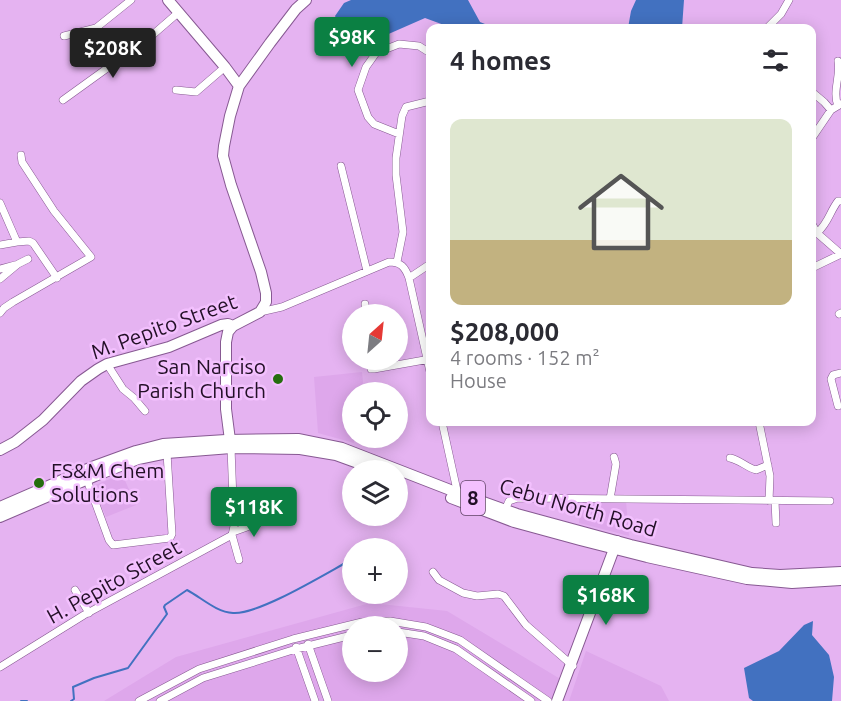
<!DOCTYPE html>
<meta charset="utf-8">
<style>
body{margin:0;font-family:Ubuntu,sans-serif;background:#f2f2f3;color:#2b2b33;height:100vh;display:flex;flex-direction:column;font-size:22px;white-space:nowrap}
*{box-sizing:border-box;margin:0}
p{font-size:20px;color:#7c7c81}
.icon{flex:none;width:33px;height:33px;fill:none;stroke:currentColor;stroke-width:2;stroke-linecap:round;stroke-linejoin:round}
.map{position:relative;flex:1;overflow:hidden}
.details{position:absolute;left:426px;top:24px;width:390px;height:402px;display:flex;flex-direction:column;background:#fff;border-radius:12px;box-shadow:0 3px 15px #0003}
.details>*{flex:none}
.needle{width:39px;rotate:27deg}
.buttons{position:absolute;left:342px;top:304px;display:grid;gap:12px}
.buttons a{display:grid;place-items:center;width:66px;height:66px;border-radius:50%;background:#fff;box-shadow:0 3px 15px #0003;font-size:30px}
.price{position:absolute;translate:-50% -51px;padding:0 14px;border-radius:6px;background:#0b8043;color:#fff;font-size:20px;line-height:39px;filter:drop-shadow(0 2px 3px #0008)}
.price::after{content:'';position:absolute;left:50%;top:36px;width:18px;height:14px;margin-left:-9px;background:inherit;clip-path:polygon(0 0,100% 0,50% 100%)}
.price.on{background:#222;color:#fff}
ul{padding:0;list-style:none}
li{display:grid;align-content:center;gap:12px;height:318px;padding:0 24px}
li+li{border-top:2px solid #e1e1e2}
li span{display:grid;place-items:center;height:186px;border-radius:12px;color:#555}
li>.icon{margin-inline-start:auto}
span .icon{width:108px;height:108px;fill:#fffc;stroke-width:1}
li b{font-size:26px}
h2{display:flex;justify-content:space-between;align-items:center;height:72px;padding:0 24px;font-size:26px}
.map>svg:first-child{display:block}
</style>
<div class="map">
<svg width="841" height="701" viewBox="0 0 841 701">
<rect width="100%" height="100%" fill="#e5b3f1"/>
<path fill="#dea7eb" fill-rule="evenodd" d="M362 372 364 393H352L354 443 318 433 314 377Z
M122 474 136 505 106 517 93 486Z
M581 499 626 501 629 536 579 523Z
M370 603 447 611 562 680 556 701H104L176 657ZM352 627H398V672H352Z
M586 651 661 686 669 701H569Z"/>
<path fill="#4271c0" d="M351 0H468L480 22 495 28H447L444 25 425 18 384 36 347 40 335 16 344 3Z
M636 0H684L682 28H628L631 11Z
M813 621 812 635 829 655 834 677 832 701H753L749 698 744 668 779 651 804 625Z"/>
<g fill="none" stroke-linecap="round" stroke-linejoin="round">
<path stroke="#4271c0" stroke-width="2" d="M21 701H27
M71 701 74 699 73 687 94 678 128 668 167 614 164 607 165 605 187 590C202 598 216 612 233 613 258 615 325 574 349 561"/>
<g stroke="#875992" stroke-width="8">
<path id="street" d="M767 28 781 14 789 0
M64 36 96 28 131 0
M176 90 196 92 225 67
M812 92 824 102 831 110
M63 100 149 38 179 12
M838 106C832 91 841 76 838 61
M399 134 374 124 368 117 358 90 366 67 376 53 399 44 419 46 430 53
M812 138 831 110 841 104
M341 166 367 271
M0 203 17 242 29 241 33 243 57 278
M812 224 817 233 841 254 812 268
M817 233C829 222 829 213 838 201H841
M0 245 17 242
M397 262 403 232 396 175V158L402 116 406 107 430 101
M0 269 15 265
M409 278 430 264
M0 279 18 264 28 259
M365 304 366 315
M260 312 282 307 389 262C401 262 405 267 409 278L430 372
M0 313 4 308 13 302 91 257 54 211 22 162 21 155
M839 314 841 313
M370 360 371 369H374L430 359
M107 364 123 389 134 398 145 411
M838 406 831 379 833 375 841 373
M442 422 458 495
M759 422 770 476 769 501
M231 448 234 526 232 535 239 560
M730 458C740 460 746 467 756 470L768 465
M87 480 109 540 113 545 170 538 172 534 167 453
M610 499 616 464 614 457
M775 501 776 523
M505 510 509 501 518 498 830 501
M233 532 269 519
M433 572 439 580 463 593 477 596 498 594 504 596 526 625 573 666
M75 590 89 613
M398 632 424 636 456 649 531 701
M308 644 328 701
M296 647 315 701
M0 667 84 615 232 535
M139 701 199 669 293 639 362 622 390 621 426 627 460 640 548 701
M160 701 203 678 296 649 352 635"/>
</g>
<g stroke="#875992" stroke-width="12">
<path id="secondary" d="M168 0 225 67 239 86
M231 448 226 409V342L228 332 233 326
M0 450 15 442 43 420 81 381 98 369 107 364 169 347 221 325 228 324 233 326 260 312 266 302V293L261 272 231 185 223 156 224 146 230 116 239 86 270 43 296 9 306 0
M557 701 617 541"/>
</g>
<g stroke="#875992" stroke-width="12">
<path id="primary" d="M451 498 514 522 580 540 647 557 747 579 792 583 841 580
M0 507 92 467 136 451 163 444 226 440 298 439 342 448 458 493 517 514 631 545 752 573 780 575 841 572
M0 517 95 476 138 459 167 453 231 448 300 449 336 455 380 471"/>
</g>
<use href="#street" stroke="#fff" stroke-width="7"/>
<use href="#secondary" stroke="#fff" stroke-width="10"/>
<use href="#primary" stroke="#fff" stroke-width="10"/>
</g>
<g fill="#256e0e" stroke="#f3c0fe" stroke-width="2">
<circle cx="278" cy="379" r="6"/>
<circle cx="39" cy="483" r="6"/>
</g>
<g text-anchor="middle" stroke-width="5" stroke-linejoin="round" paint-order="stroke">
<rect fill="#f3c0fe" stroke="#614467" stroke-width="1.5" x="461" y="481" width="24" height="34" rx="4.5"/>
<g font-size="20" font-weight="bold" fill="#220f26">
<text x="473" y="505">8</text>
</g>
<g font-size="21" fill="#220f26" stroke="#f3c0fe">
<text transform="translate(164 327) rotate(-20)" y="7">M. Pepito Street</text>
<text transform="translate(578 508) rotate(16)" y="7">Cebu North Road</text>
<text transform="translate(114 582) rotate(-29)" y="7">H. Pepito Street</text>
</g>
<g font-size="21" fill="#220f26" stroke="#f3c0fe" text-anchor="end">
<text x="266" y="374">San Narciso<tspan x="266" dy="24">Parish Church</tspan></text>
<text x="51" y="478" text-anchor="start">FS&amp;M Chem<tspan x="51" dy="24">Solutions</tspan></text>
</g>
</g>
</svg>
<div class="buttons">
<a><svg class="needle" viewBox="-14 -14 28 28"><path d="M0-13l5 13h-10z" fill="#e53935"/><path d="M0 13l5-13h-10z" fill="#7c7c81"/></svg></a>
<a><svg class="icon" aria-label="locate" viewBox="0 0 24 24"><circle cx="12" cy="12" r="6"/><path d="M12 2v4M12 18v4M2 12h4M18 12h4"/></svg></a>
<a><svg class="icon" aria-label="layers" viewBox="0 0 24 24"><path d="M12 4l9 5-9 5-9-5zM3 14l9 5 9-5"/></svg></a>
<a>+</a>
<a>−</a>
</div>
<b class="price" style="left:352px;top:68px">$98K</b>
<b class="price on" style="left:113px;top:79px">$208K</b>
<b class="price" style="left:254px;top:538px">$118K</b>
<b class="price" style="left:606px;top:626px">$168K</b>
<section class="details">
<h2>4 homes<svg class="icon" aria-label="filters" viewBox="0 0 24 24"><path d="M4 7h16M4 17h16"/><circle cx="9" cy="7" r="2"/><circle cx="15" cy="17" r="2"/></svg></h2>
<ul>
<li><span style="background:linear-gradient(#dfe7d0 65%,#c2b280 0)"><svg class="icon" aria-label="home" viewBox="0 0 24 24"><path d="M3 11l9-7 9 7M6 9v11h12V9"/></svg></span><div><b>$208,000</b><p>4 rooms · 152 m²</p><p>House</p></div></li>
</ul>
</section>
</div>
